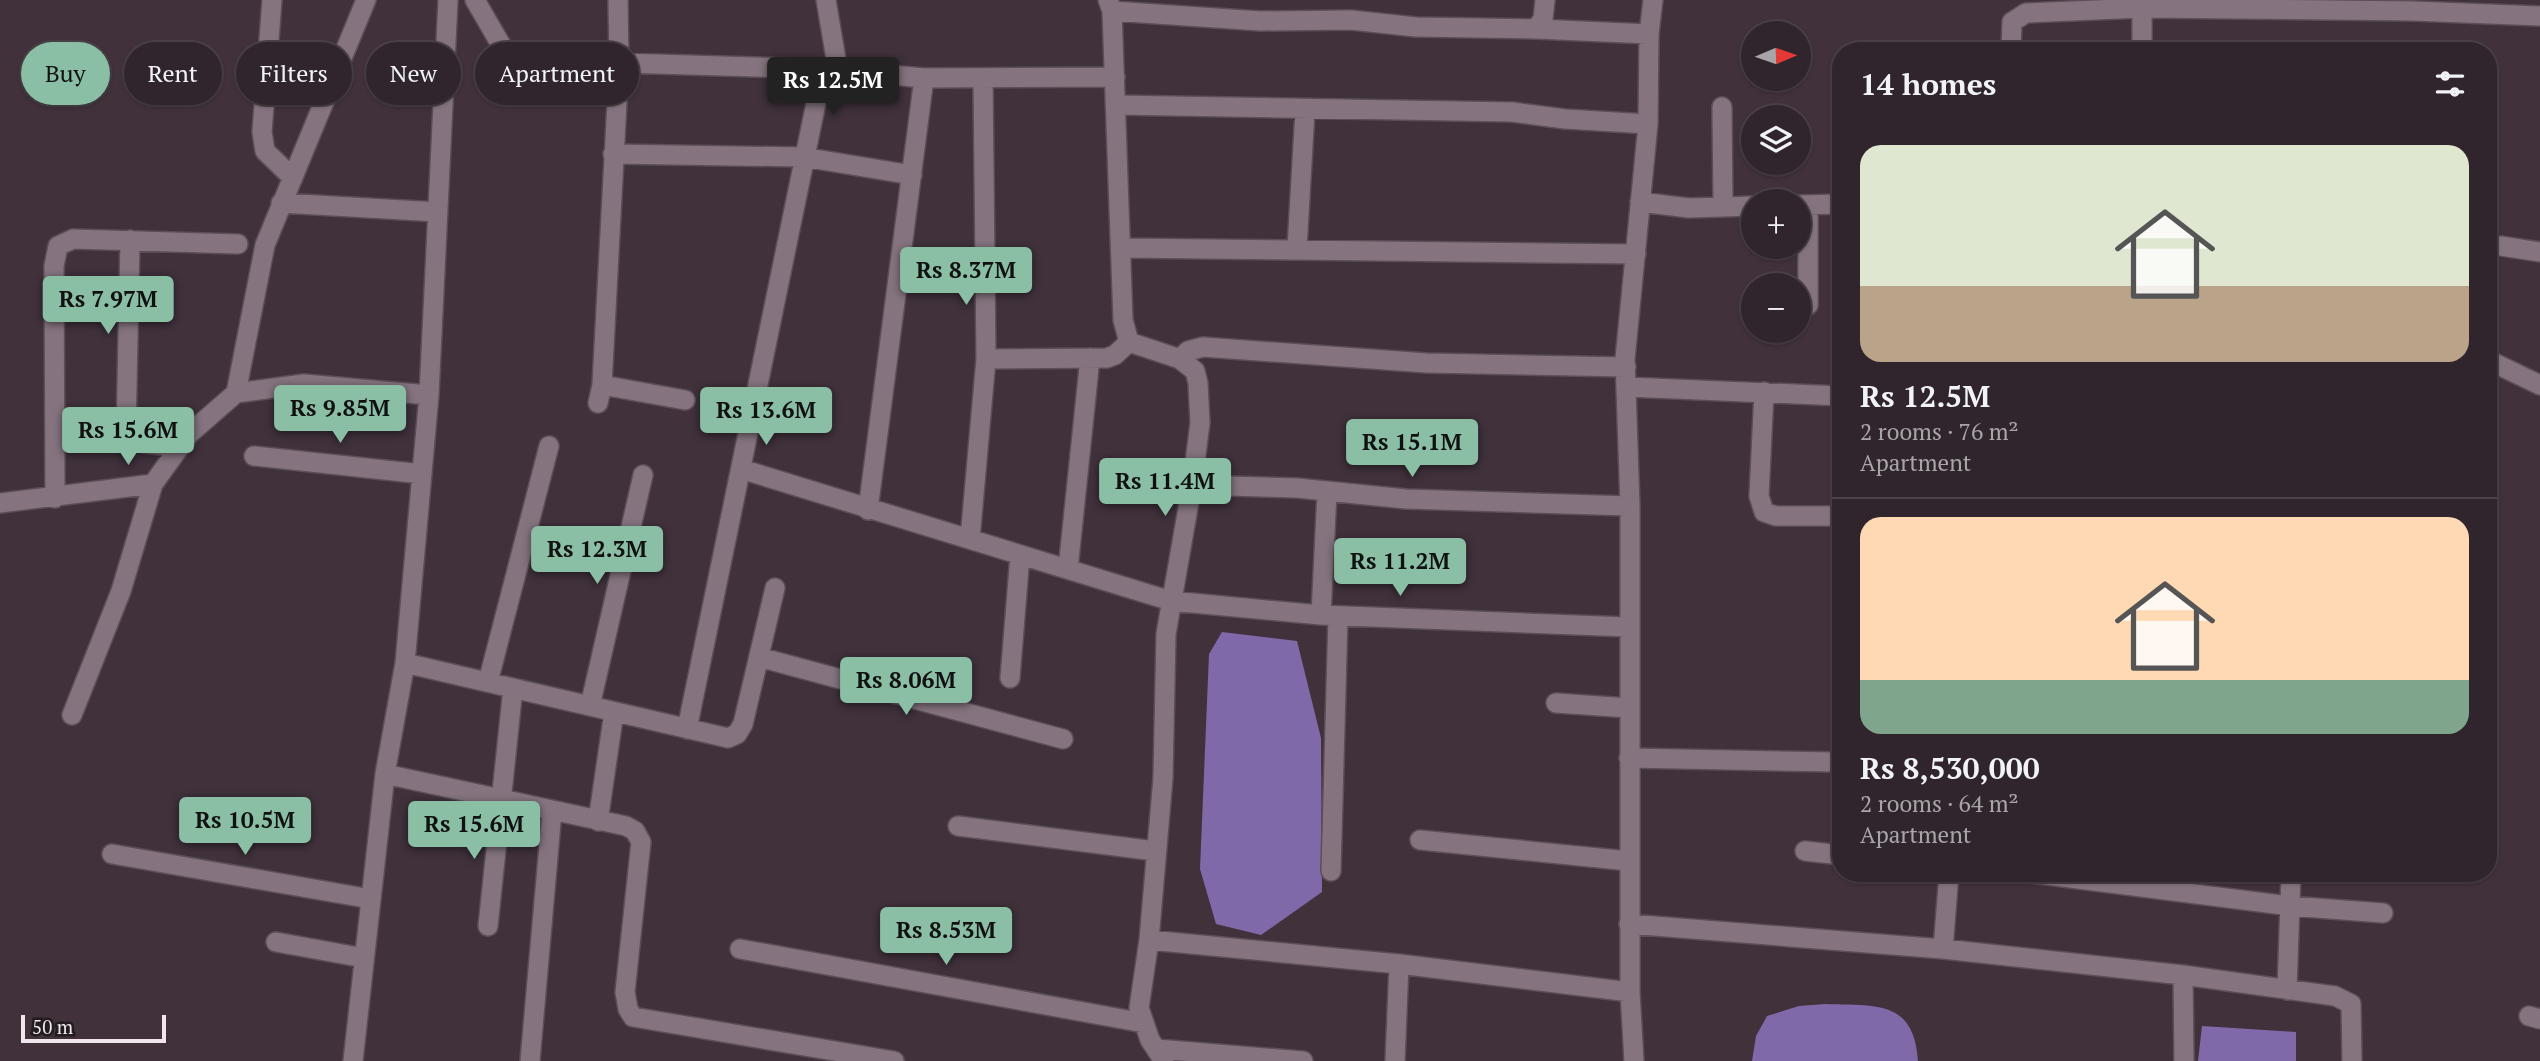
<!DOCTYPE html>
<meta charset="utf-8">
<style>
body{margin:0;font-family:"PT Serif",serif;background:#3c3138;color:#f1f3f6;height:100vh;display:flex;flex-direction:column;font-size:26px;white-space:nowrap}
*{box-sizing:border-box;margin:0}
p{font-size:23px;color:#a8a5a9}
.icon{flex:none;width:38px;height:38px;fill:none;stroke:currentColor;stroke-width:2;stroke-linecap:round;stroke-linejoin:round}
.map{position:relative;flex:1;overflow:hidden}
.panel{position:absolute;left:1832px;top:42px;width:665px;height:840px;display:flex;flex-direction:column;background:#30252c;border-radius:28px;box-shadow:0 2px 5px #0004,0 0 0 2px #4b4248}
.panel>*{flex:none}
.banner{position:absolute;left:21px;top:42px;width:665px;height:63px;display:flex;gap:14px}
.needle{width:46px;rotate:88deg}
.fabs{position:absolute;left:1741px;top:21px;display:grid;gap:14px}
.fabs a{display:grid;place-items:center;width:70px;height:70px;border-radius:50%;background:#30252c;box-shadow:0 2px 5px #0004,0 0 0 2px #4b4248;font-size:35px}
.scale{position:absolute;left:21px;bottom:18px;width:145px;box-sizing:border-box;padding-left:7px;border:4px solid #f0e6ec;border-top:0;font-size:19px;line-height:24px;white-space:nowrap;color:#f0e6ec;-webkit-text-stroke:5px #221b1f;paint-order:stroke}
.price{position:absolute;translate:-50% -60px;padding:0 16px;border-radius:7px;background:#8abfa5;color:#111;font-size:23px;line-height:46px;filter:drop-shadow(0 2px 4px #0008)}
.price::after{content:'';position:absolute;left:50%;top:42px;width:21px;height:16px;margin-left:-10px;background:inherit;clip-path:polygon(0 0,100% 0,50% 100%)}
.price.active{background:#222;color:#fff}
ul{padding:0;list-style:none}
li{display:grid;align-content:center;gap:14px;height:371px;padding:0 28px}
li+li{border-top:2px solid #4b4248}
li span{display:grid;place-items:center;height:217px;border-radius:21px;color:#555}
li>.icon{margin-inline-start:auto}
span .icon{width:126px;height:126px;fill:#fffc;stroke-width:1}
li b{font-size:30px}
h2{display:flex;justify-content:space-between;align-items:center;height:84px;padding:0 28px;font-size:30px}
.tag{padding:0 24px;border-radius:32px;background:#30252c;box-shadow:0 2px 5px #0004,0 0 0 2px #4b4248;font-size:24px;line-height:63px}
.tag.active{background:#8abfa5;color:#111}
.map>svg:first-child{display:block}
</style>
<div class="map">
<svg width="2540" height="1061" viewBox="0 0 2540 1061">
<rect width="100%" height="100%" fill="#40313b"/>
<path fill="#8069a8" d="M1222 632 1297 641 1321 738 1322 892 1261 935 1216 924 1200 869 1209 654Z
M1825 1004C1875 1006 1914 999 1918 1061H1752L1756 1036 1767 1016 1799 1006Z
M2202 1026 2296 1032V1061H2198Z"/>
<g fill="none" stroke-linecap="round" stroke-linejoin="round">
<g stroke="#5b4e57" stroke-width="22">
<path id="street" d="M272 0 262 132 265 151 293 178
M475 0 504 50 523 60 823 69 924 78 1115 77
M826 0 838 71
M1108 0 1112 11 1123 320 1129 342 1180 359 1195 371 1198 383 1200 423 1192 485 1166 634 1163 778 1149 940 1139 1008 1150 1040 1164 1061
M1112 11 1260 21 1351 20 1416 27 1536 29 1543 19 1545 0
M1536 29 1649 34
M2011 51 2012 22 2026 13 2142 8 2413 11 2540 16
M2142 51V8
M1116 105 1512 112 1565 119 1648 124
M1722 107 1723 206
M613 154 803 157 912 175
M1640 202 1689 208 1754 206
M281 203 438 212
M1799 205 1841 204
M130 240 126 433 144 443 177 447
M2501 246 2540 252
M1121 248 1636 254
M1297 248 1305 111
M1808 305V205
M986 359 1107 358 1115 355 1129 342
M1180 359 1188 351 1203 347 1427 363 1626 367
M2488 360 2540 385
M602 385 685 400
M1628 387 1841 396
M1764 392 1759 496 1764 512 1776 516H1841
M236 393 265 245 366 0
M598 403 602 385 619 64 618 0
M254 456 422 474
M741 469 1171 601 1321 615 1628 627
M1192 485 1297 488 1406 499 1630 506
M55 498 54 266 58 246 73 239 238 244
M0 503 153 484 189 434 236 393 304 384 429 395
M868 510 924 78
M970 539 986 359 983 80
M1068 569 1090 358
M1321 615 1327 492
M759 657 1063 739
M405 663 728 738 737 734 743 724 775 588
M1010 678 1020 555
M488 682 549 446
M1556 703 1629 708
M590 706 643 475
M72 715 121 591 153 484
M687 729 823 69
M1629 758 1834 762 1841 756
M385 774 626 826 635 831 641 842 625 992 628 1009 633 1017 894 1061
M598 821 614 712
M958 826 1155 851
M1420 840 1629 861
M1805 851 1841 855
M112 854 371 899
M1331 871 1338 616
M2030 873 2290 906 2383 913
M1629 924 1943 949 2183 975 2335 996 2351 1004 2352 1061
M488 926 513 688
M1149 940 1399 964 1630 992
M276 942 364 958
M740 949 1144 1023
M1943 949 1949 873
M2183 975 2184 1061
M2287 990 2291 873
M2529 1016 2540 1019
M1157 1049 1303 1061
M353 1061 385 774 405 663 429 395 448 0
M530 1061 552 811
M1395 1061 1399 964
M1634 1061 1630 992V506L1625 359 1648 124 1649 34 1653 0"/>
</g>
<use href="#street" stroke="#85747f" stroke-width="19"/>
</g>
</svg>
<div class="fabs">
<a><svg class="needle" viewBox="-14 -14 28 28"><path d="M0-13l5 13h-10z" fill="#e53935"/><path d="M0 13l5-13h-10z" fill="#a8a5a9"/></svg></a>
<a><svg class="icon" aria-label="layers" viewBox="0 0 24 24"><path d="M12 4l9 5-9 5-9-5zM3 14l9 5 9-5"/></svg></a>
<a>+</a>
<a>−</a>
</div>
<div class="scale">50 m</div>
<b class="price active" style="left:833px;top:117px">Rs 12.5M</b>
<b class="price" style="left:966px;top:307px">Rs 8.37M</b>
<b class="price" style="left:108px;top:336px">Rs 7.97M</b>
<b class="price" style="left:340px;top:445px">Rs 9.85M</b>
<b class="price" style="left:766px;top:447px">Rs 13.6M</b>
<b class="price" style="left:128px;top:467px">Rs 15.6M</b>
<b class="price" style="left:1412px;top:479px">Rs 15.1M</b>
<b class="price" style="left:1165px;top:518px">Rs 11.4M</b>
<b class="price" style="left:597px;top:586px">Rs 12.3M</b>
<b class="price" style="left:1400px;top:598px">Rs 11.2M</b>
<b class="price" style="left:906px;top:717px">Rs 8.06M</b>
<b class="price" style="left:245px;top:857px">Rs 10.5M</b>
<b class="price" style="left:474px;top:861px">Rs 15.6M</b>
<b class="price" style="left:946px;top:967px">Rs 8.53M</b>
<div class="banner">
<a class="tag active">Buy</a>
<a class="tag">Rent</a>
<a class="tag">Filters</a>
<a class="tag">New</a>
<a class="tag">Apartment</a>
</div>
<section class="panel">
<h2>14 homes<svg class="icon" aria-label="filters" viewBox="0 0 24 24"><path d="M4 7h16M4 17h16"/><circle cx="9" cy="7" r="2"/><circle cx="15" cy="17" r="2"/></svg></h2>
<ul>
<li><span style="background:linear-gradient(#dfe7d0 65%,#b9a48a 0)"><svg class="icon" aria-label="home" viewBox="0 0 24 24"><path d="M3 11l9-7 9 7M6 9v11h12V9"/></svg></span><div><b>Rs 12.5M</b><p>2 rooms · 76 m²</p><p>Apartment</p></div></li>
<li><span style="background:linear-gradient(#ffd9b3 75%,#7fa58c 0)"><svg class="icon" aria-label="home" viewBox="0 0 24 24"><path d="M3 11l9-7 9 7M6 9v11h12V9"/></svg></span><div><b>Rs 8,530,000</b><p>2 rooms · 64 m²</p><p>Apartment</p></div></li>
</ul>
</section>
</div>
